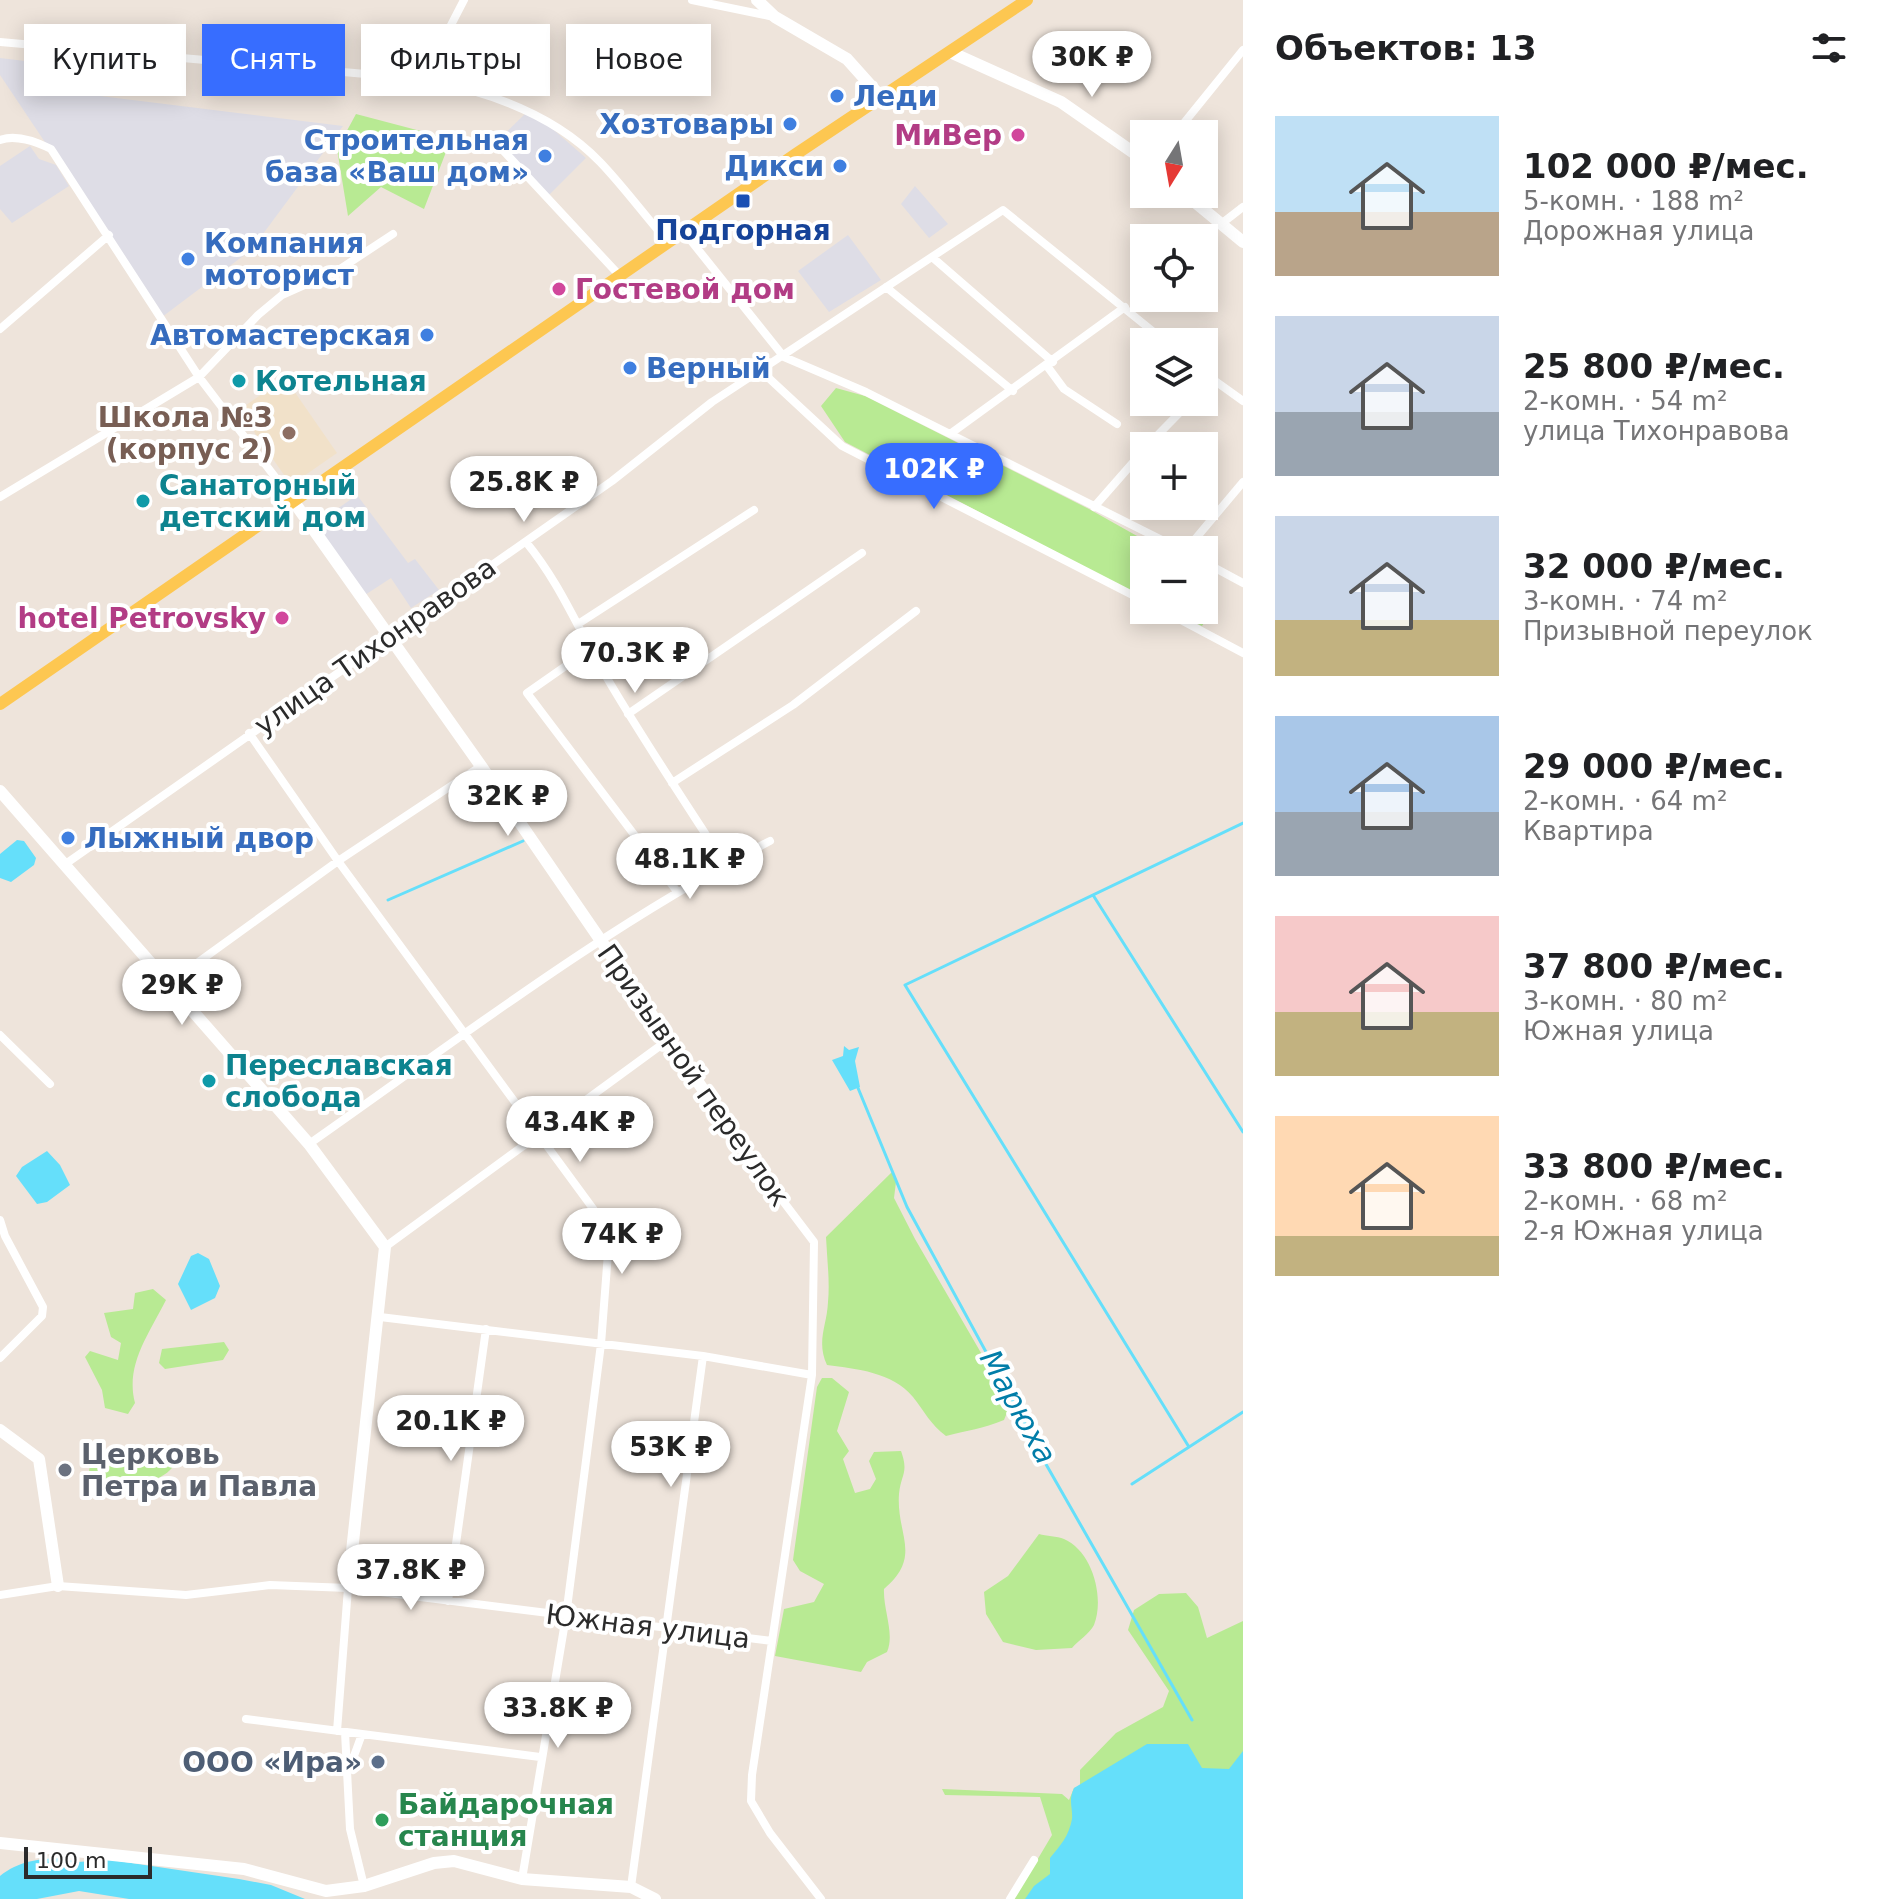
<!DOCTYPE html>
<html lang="ru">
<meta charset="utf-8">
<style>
body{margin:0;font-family:"DejaVu Sans",sans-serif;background:#f2f2f2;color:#202124;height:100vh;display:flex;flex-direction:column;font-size:30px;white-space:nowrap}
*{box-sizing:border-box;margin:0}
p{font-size:26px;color:#757577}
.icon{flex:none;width:44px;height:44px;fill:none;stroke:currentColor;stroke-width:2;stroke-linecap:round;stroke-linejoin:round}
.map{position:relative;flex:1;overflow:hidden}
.panel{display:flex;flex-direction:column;background:#fff;width:640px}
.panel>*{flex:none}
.guide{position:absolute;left:24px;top:24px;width:760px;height:72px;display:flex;gap:16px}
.needle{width:52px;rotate:191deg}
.controls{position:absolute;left:1130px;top:120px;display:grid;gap:16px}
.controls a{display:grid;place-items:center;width:88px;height:88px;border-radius:0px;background:#fff;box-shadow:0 4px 20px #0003;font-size:40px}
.scale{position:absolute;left:24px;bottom:20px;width:128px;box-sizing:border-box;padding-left:8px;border:4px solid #2b2b2b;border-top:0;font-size:22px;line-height:28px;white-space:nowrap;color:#2b2b2b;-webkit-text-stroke:6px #fff;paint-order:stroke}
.price{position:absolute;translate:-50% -68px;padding:0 18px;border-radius:28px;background:#fff;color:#222;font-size:26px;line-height:52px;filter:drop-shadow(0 2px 4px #0008)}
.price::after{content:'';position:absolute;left:50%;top:48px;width:24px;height:18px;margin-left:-12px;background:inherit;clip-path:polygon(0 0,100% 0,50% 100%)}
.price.current{background:#376dff;color:#fff}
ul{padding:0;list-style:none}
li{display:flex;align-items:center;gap:24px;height:200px;padding:0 32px}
li span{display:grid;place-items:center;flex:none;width:224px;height:160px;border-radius:0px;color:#555}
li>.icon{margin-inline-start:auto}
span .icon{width:96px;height:96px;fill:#fffc;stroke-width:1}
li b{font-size:34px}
h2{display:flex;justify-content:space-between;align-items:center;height:96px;padding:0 32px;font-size:34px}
.chip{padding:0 28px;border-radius:0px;background:#fff;box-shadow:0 4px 20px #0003;font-size:28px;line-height:72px}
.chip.current{background:#376dff;color:#fff}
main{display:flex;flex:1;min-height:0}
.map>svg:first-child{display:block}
</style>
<main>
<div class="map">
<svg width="1243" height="1899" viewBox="0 0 1243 1899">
<rect width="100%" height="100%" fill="#eee4db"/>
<path fill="#dedde6" d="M0 58 108 71 92 95 343 126 251 250 162 317 0 75Z
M527 112 540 118 586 158 547 197 495 143Z
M30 146 39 159 56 165 69 186 12 223 0 209V166Z
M915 186 948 224 929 238 901 204Z
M848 235 881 280 829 312 798 271Z
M357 495 408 563 415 559 439 590 411 608 391 578 365 595 316 524Z"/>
<path fill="#f1e1c9" d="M285 378 337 453 291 485 239 410Z"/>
<path fill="#b8ea93" d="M356 114 451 139 424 209 381 187 348 216 337 149Z
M836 388 865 396 1089 509 1162 550H1144V598L845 442 821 406Z
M1204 576 1217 583V602L1202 626 1167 610H1204Z
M892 1172 896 1182 894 1198 915 1239 1006 1396 1008 1410 1004 1420C982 1429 968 1430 946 1436 930 1424 925 1412 913 1397 892 1372 857 1369 827 1365 816 1341 827 1326 828 1302 830 1281 827 1259 826 1237Z
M153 1289 166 1300C149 1334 125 1365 135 1403L128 1414 105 1408 102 1390 85 1357 90 1351 118 1360 121 1343 111 1337 104 1313 133 1309 135 1293Z
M224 1342 229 1350 223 1360 165 1369 159 1363 162 1349Z
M822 1378H832L849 1392 837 1431 849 1451 843 1459 855 1493 870 1489 876 1479 869 1461 874 1452 901 1451C909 1473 901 1474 899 1494 896 1535 923 1556 884 1589 883 1610 895 1634 887 1652L867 1662 861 1672 775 1656 784 1609 814 1602 824 1584 800 1571 793 1560 817 1387Z
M158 1450H173L179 1455C167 1491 124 1481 92 1486L87 1481 92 1456 145 1458Z
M1039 1534C1046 1536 1057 1536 1064 1539 1092 1551 1105 1597 1094 1625 1090 1633 1078 1641 1072 1648L1036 1650 1003 1642 986 1614 984 1592 1008 1576Z
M1186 1593 1198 1607 1207 1638 1243 1621V1899H1014L1052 1835 1040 1797 945 1795 942 1789 1062 1794 1069 1800 1074 1788 1080 1786V1770L1116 1733 1163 1707 1169 1691 1128 1630 1134 1610 1159 1594Z"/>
<path fill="#65dffa" d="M17 840 24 841 36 858 34 865 11 882 0 878V854Z
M844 1046 849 1050 859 1047 855 1061 860 1087 850 1091 832 1060 843 1056Z
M47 1151 60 1165 70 1185 47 1202 37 1204 16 1176 22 1167Z
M198 1253 209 1259 220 1286 215 1298 191 1310 178 1284 191 1256Z
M1147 1744H1188L1202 1768 1229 1769 1243 1751V1899H1025L1034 1886 1050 1874V1858C1060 1846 1069 1836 1072 1819 1073 1808 1068 1801 1074 1788Z
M61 1858 77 1862 111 1860 239 1879 271 1885 305 1899H129L79 1891 37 1899H0V1876C19 1861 37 1859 61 1858Z"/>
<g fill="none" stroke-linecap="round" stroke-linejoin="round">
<path stroke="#65dffa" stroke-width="3" d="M1093 895 1243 1132
M388 900 523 841
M858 1088 907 1207 1028 1429 1037 1436 1043 1459 1192 1720
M1189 1447 905 985 1243 823
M1132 1484 1243 1412"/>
<path stroke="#fff" stroke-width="8" d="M692 0 774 17
M0 42 423 79C487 91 554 114 600 162 624 187 645 216 668 242
M423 79 464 0
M1175 134 1243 50
M0 140C15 134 37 142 51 149L199 377 294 502
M498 145 620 276
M1221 224 1243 207
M684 232 784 357 866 392 1182 550
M932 257 1053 362
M886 287 1013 391
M0 329 109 235
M1047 366 1064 389 1117 424
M760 370 842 446 1144 601
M1204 373 1243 401
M950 434 1125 307
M1147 446 1190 402
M0 497 199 377 258 315 282 295 340 269 393 234
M1094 507 1144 450
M526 542C562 586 578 630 607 678 644 741 685 802 725 864
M1186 550 1243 482
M1204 562 1243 583
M1162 610 1243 653
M578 624 754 510
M590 649 527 693 676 890
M628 714 862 553
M249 733 338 861 597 1214 606 1233 608 1253 601 1344 566 1616 522 1879
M672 783 793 705 916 611
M64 865 612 481 712 402 1003 210 1166 342
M168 984 338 861 481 766
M0 1035 50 1084
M309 1144C460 1038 606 926 770 841
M748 1155 814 1242 812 1375 752 1775 751 1801 770 1833 821 1899
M0 1220 5 1236 43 1307 42 1316 0 1358
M385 1247 668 1040
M380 1317 703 1356 812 1375
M0 1595 58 1586 186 1595 270 1585 348 1588 772 1641
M448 1601 486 1329
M246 1719 540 1757
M337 1731 348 1588
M345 1732 350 1829 364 1886
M350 1767 362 1734
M631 1887 703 1356
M1010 1899 1034 1860"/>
<path stroke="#fff" stroke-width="12" d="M757 0 775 17 847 59 881 97
M950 52 1061 102 1144 160
M1185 194 1243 242
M294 502 481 766 748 1155
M0 791 309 1144 385 1247 348 1588
M0 1430 39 1459 58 1586
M0 1843 244 1869 326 1891 364 1886 434 1863 454 1861 522 1879 631 1887 655 1899"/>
<path stroke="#fdc751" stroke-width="12" d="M0 704 796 154 1027 0"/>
</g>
<g fill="#3f7fe0" stroke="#fff" stroke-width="3">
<circle cx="837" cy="96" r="8"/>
<circle cx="790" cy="124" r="8"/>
<circle cx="545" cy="156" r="8"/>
<circle cx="840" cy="166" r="8"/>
<circle cx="188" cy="259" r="8"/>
<circle cx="427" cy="335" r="8"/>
<circle cx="630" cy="368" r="8"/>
<circle cx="68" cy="838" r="8"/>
</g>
<g fill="#d1479c" stroke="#fff" stroke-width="3">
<circle cx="1018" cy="135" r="8"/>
<circle cx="559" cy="289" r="8"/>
<circle cx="282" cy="618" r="8"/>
</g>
<rect fill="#1a4fb4" stroke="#fff" stroke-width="3" x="735" y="193" width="16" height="16" rx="4"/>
<g fill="#0f9aa8" stroke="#fff" stroke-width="3">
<circle cx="239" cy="381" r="8"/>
<circle cx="143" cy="501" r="8"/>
<circle cx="209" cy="1081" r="8"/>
</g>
<circle fill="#8d6e63" stroke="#fff" stroke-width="3" cx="289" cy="433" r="8"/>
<circle fill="#6b7280" stroke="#fff" stroke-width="3" cx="65" cy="1470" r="8"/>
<circle fill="#5c6f8a" stroke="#fff" stroke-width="3" cx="378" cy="1762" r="8"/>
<circle fill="#2e9e5b" stroke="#fff" stroke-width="3" cx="382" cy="1820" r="8"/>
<g text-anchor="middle" stroke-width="8" stroke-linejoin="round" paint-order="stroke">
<g font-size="28" font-weight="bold" fill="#366cbe" stroke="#fff" text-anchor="start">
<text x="853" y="106">Леди</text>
<text x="774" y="134" text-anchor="end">Хозтовары</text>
<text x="529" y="150" text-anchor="end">Строительная<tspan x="529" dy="32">база «Ваш дом»</tspan></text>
<text x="824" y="176" text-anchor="end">Дикси</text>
<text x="204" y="253">Компания<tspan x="204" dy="32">моторист</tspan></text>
<text x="411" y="345" text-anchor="end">Автомастерская</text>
<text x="646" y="378">Верный</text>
<text x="84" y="848">Лыжный двор</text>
</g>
<g font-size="28" font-weight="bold" fill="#b23c85" stroke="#fff" text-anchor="end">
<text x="1002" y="145">МиВер</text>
<text x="575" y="299" text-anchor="start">Гостевой дом</text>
<text x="266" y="628">hotel Petrovsky</text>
</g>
<g font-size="28" font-weight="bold" fill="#164399" stroke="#fff">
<text x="743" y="240">Подгорная</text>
</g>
<g font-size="28" font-weight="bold" fill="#0d838f" stroke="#fff" text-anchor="start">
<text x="255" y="391">Котельная</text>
<text x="159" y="495">Санаторный<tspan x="159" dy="32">детский дом</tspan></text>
<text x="225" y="1075">Переславская<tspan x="225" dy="32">слобода</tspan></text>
</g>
<g font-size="28" font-weight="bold" fill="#785e54" stroke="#fff" text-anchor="end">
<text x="273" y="427">Школа №3<tspan x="273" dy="32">(корпус 2)</tspan></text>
</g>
<g font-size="28" fill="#2b2b2b" stroke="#fff">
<text transform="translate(375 646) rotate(-35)" y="10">улица Тихонравова</text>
<text transform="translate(694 1075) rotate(55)" y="10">Призывной переулок</text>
<text transform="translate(648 1626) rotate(7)" y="10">Южная улица</text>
</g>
<g font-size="28" font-weight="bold" fill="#5b616d" stroke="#fff" text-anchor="start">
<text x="81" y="1464">Церковь<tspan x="81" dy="32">Петра и Павла</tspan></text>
</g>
<g font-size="28" font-weight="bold" fill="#4e5e75" stroke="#fff" text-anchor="end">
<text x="362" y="1772">ООО «Ира»</text>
</g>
<g font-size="28" font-weight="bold" fill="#27864d" stroke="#fff" text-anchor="start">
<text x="398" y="1814">Байдарочная<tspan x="398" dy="32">станция</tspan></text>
</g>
<g font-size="30" font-style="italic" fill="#017da8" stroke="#fff">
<text transform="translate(1018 1407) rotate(61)" y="10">Марюха</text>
</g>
</g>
</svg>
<div class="controls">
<a><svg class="needle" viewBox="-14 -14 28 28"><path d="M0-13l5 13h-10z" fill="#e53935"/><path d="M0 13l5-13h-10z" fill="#757577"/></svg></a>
<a><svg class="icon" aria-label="locate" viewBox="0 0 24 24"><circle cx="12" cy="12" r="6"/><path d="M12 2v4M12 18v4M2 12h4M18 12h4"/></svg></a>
<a><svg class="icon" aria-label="layers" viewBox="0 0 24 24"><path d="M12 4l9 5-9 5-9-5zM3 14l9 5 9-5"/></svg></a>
<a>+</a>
<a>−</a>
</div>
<div class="scale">100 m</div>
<b class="price" style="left:1092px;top:99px">30K ₽</b>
<b class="price current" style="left:934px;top:511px">102K ₽</b>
<b class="price" style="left:524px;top:524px">25.8K ₽</b>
<b class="price" style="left:635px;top:695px">70.3K ₽</b>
<b class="price" style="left:508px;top:838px">32K ₽</b>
<b class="price" style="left:690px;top:901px">48.1K ₽</b>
<b class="price" style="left:182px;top:1027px">29K ₽</b>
<b class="price" style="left:580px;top:1164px">43.4K ₽</b>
<b class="price" style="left:622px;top:1276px">74K ₽</b>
<b class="price" style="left:451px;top:1463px">20.1K ₽</b>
<b class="price" style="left:671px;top:1489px">53K ₽</b>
<b class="price" style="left:411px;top:1612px">37.8K ₽</b>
<b class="price" style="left:558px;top:1750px">33.8K ₽</b>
<div class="guide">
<a class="chip">Купить</a>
<a class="chip current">Снять</a>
<a class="chip">Фильтры</a>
<a class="chip">Новое</a>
</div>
</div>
<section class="panel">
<h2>Объектов: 13<svg class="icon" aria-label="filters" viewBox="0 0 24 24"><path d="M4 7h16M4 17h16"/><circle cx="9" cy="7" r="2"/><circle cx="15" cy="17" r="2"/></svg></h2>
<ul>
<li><span style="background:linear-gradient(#bfe0f5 60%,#b9a48a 0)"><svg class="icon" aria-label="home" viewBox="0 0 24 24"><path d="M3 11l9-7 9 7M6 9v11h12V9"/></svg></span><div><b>102 000 ₽/мес.</b><p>5-комн. · 188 m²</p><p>Дорожная улица</p></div></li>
<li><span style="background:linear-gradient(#c9d6e8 60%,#9aa5b1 0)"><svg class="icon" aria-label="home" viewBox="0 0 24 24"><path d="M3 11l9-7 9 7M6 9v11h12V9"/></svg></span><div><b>25 800 ₽/мес.</b><p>2-комн. · 54 m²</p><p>улица Тихонравова</p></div></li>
<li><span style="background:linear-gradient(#c9d6e8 65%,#c2b280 0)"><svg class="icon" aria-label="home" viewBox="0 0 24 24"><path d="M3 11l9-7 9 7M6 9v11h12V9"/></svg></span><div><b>32 000 ₽/мес.</b><p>3-комн. · 74 m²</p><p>Призывной переулок</p></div></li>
<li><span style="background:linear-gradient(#a9c7e8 60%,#9aa5b1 0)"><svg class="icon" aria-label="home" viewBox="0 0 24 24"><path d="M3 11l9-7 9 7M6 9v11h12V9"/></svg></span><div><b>29 000 ₽/мес.</b><p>2-комн. · 64 m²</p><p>Квартира</p></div></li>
<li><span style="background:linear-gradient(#f6c9c9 60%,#c2b280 0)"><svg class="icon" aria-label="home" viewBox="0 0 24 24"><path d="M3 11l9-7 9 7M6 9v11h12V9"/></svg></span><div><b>37 800 ₽/мес.</b><p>3-комн. · 80 m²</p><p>Южная улица</p></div></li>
<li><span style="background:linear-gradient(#ffd9b3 75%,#c2b280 0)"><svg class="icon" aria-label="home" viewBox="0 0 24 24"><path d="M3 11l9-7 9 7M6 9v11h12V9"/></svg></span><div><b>33 800 ₽/мес.</b><p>2-комн. · 68 m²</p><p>2-я Южная улица</p></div></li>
</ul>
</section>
</main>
